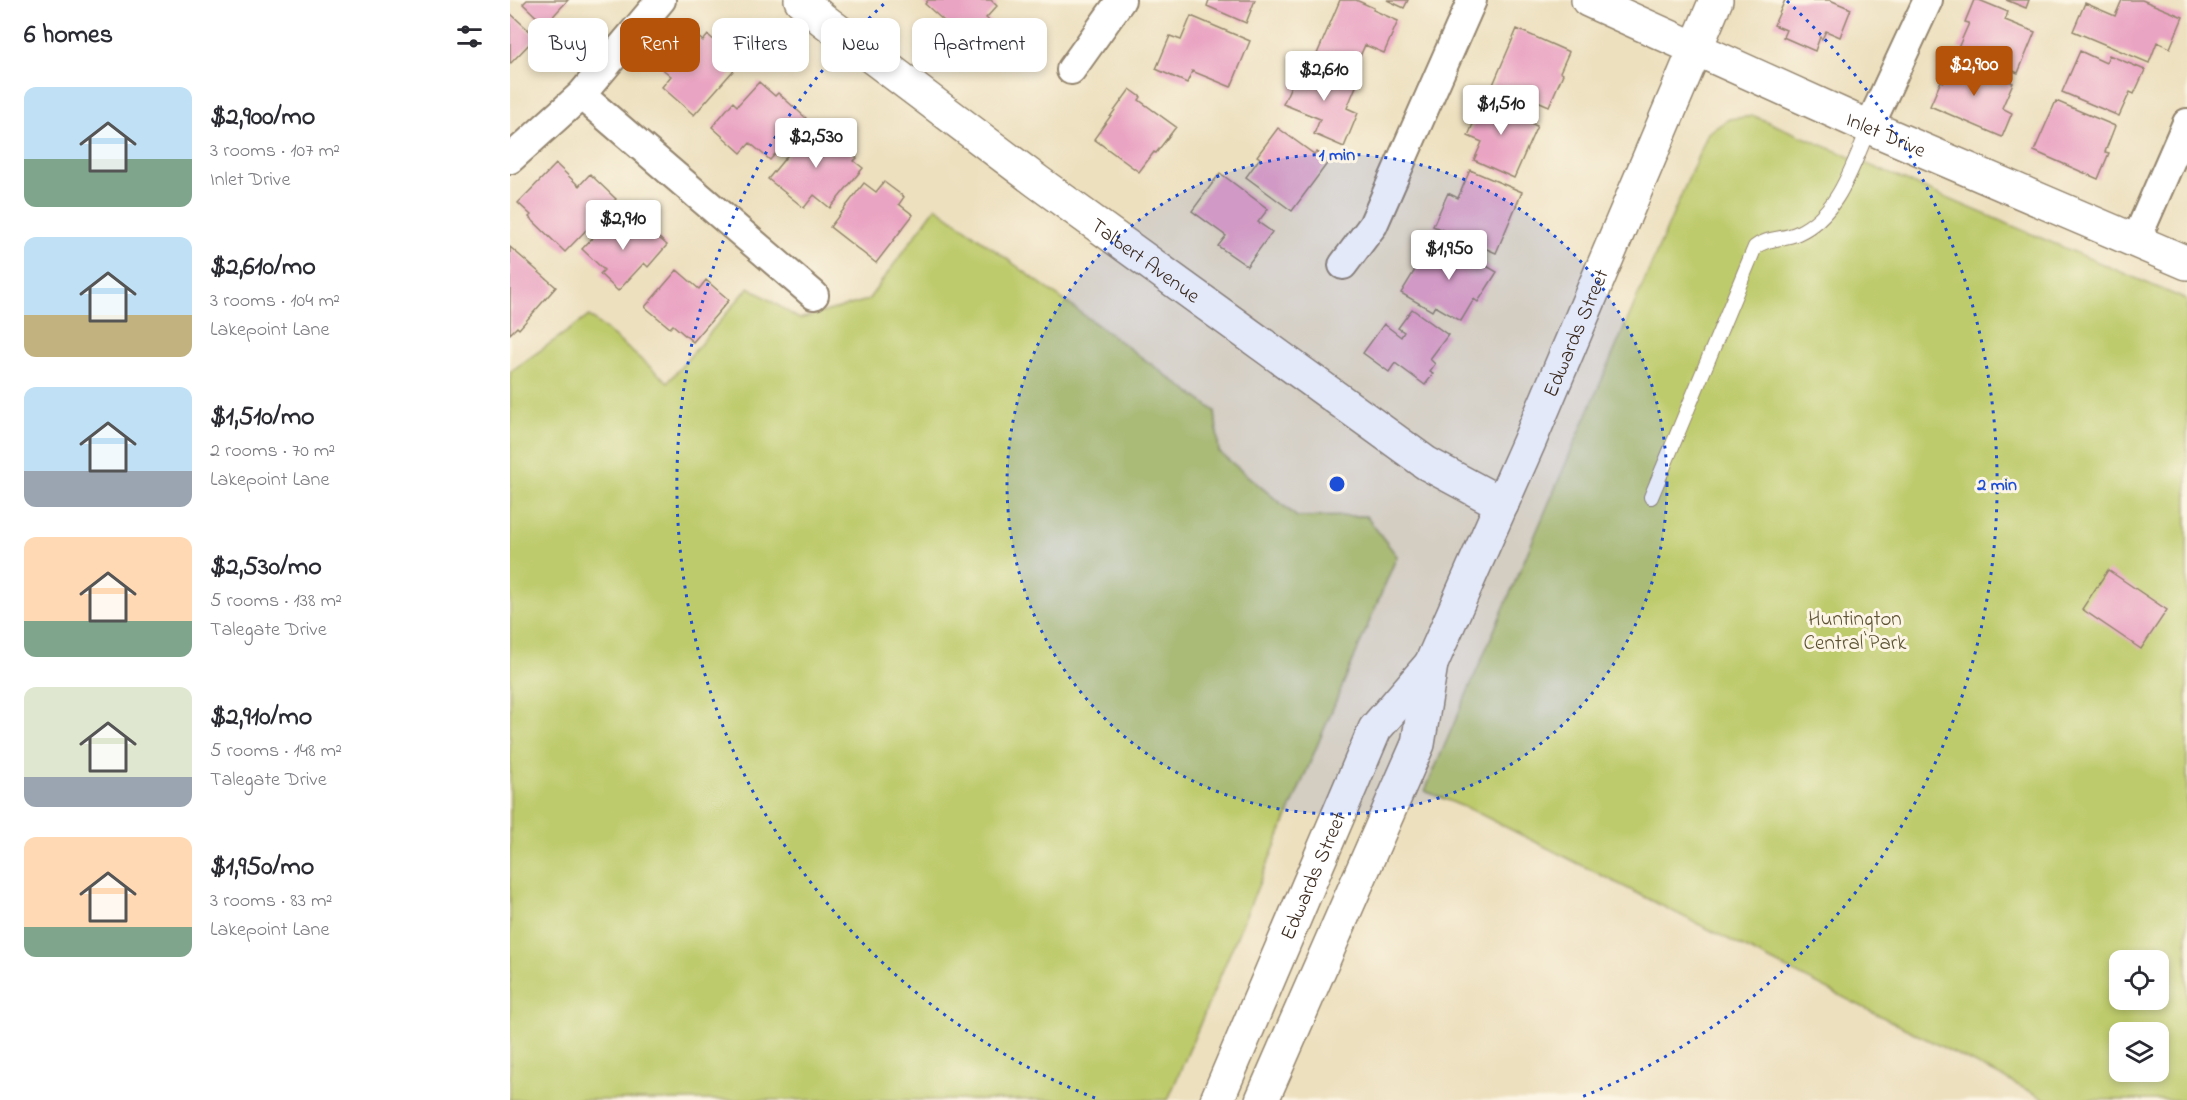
<!DOCTYPE html>
<meta charset="utf-8">
<style>
body{margin:0;font-family:"Indie Flower",sans-serif;background:#f2f2f3;color:#2b2b33;height:100vh;display:flex;flex-direction:column;font-size:22px;white-space:nowrap}
*{box-sizing:border-box;margin:0}
p{font-size:20px;color:#7c7c81}
.icon{flex:none;width:33px;height:33px;fill:none;stroke:currentColor;stroke-width:2;stroke-linecap:round;stroke-linejoin:round}
.map{position:relative;flex:1;overflow:hidden}
.panel{display:flex;flex-direction:column;background:#fff;width:510px}
.panel>*{flex:none}
.top-card{position:absolute;left:18px;top:18px;width:570px;height:54px;display:flex;gap:12px}
.tools{position:absolute;left:1599px;top:950px;display:grid;gap:12px}
.tools a{display:grid;place-items:center;width:60px;height:60px;border-radius:12px;background:#fff;box-shadow:0 3px 9px #0003;font-size:30px}
.price{position:absolute;translate:-50% -51px;padding:0 14px;border-radius:6px;background:#fff;color:#222;font-size:20px;line-height:39px;filter:drop-shadow(0 2px 3px #0008)}
.price::after{content:'';position:absolute;left:50%;top:36px;width:18px;height:14px;margin-left:-9px;background:inherit;clip-path:polygon(0 0,100% 0,50% 100%)}
.price.current{background:#b45309;color:#fff}
ul{padding:0;list-style:none}
li{display:flex;align-items:center;gap:18px;height:150px;padding:0 24px}
li span{display:grid;place-items:center;flex:none;width:168px;height:120px;border-radius:12px;color:#555}
li>.icon{margin-inline-start:auto}
span .icon{width:72px;height:72px;fill:#fffc;stroke-width:1}
li b{font-size:26px}
h2{display:flex;justify-content:space-between;align-items:center;height:72px;padding:0 24px;font-size:26px}
.chip{padding:0 21px;border-radius:12px;background:#fff;box-shadow:0 3px 9px #0003;font-size:21px;line-height:54px}
.chip.current{background:#b45309;color:#fff}
main{display:flex;flex:1;min-height:0}
.map>svg:first-child{display:block}
</style>
<main>
<section class="panel">
<h2>6 homes<svg class="icon" aria-label="filters" viewBox="0 0 24 24"><path d="M4 7h16M4 17h16"/><circle cx="9" cy="7" r="2"/><circle cx="15" cy="17" r="2"/></svg></h2>
<ul>
<li><span style="background:linear-gradient(#bfe0f5 60%,#7fa58c 0)"><svg class="icon" aria-label="home" viewBox="0 0 24 24"><path d="M3 11l9-7 9 7M6 9v11h12V9"/></svg></span><div><b>$2,900/mo</b><p>3 rooms · 107 m²</p><p>Inlet Drive</p></div></li>
<li><span style="background:linear-gradient(#bfe0f5 65%,#c2b280 0)"><svg class="icon" aria-label="home" viewBox="0 0 24 24"><path d="M3 11l9-7 9 7M6 9v11h12V9"/></svg></span><div><b>$2,610/mo</b><p>3 rooms · 104 m²</p><p>Lakepoint Lane</p></div></li>
<li><span style="background:linear-gradient(#bfe0f5 70%,#9aa5b1 0)"><svg class="icon" aria-label="home" viewBox="0 0 24 24"><path d="M3 11l9-7 9 7M6 9v11h12V9"/></svg></span><div><b>$1,510/mo</b><p>2 rooms · 70 m²</p><p>Lakepoint Lane</p></div></li>
<li><span style="background:linear-gradient(#ffd9b3 70%,#7fa58c 0)"><svg class="icon" aria-label="home" viewBox="0 0 24 24"><path d="M3 11l9-7 9 7M6 9v11h12V9"/></svg></span><div><b>$2,530/mo</b><p>5 rooms · 138 m²</p><p>Talegate Drive</p></div></li>
<li><span style="background:linear-gradient(#dfe7d0 75%,#9aa5b1 0)"><svg class="icon" aria-label="home" viewBox="0 0 24 24"><path d="M3 11l9-7 9 7M6 9v11h12V9"/></svg></span><div><b>$2,910/mo</b><p>5 rooms · 148 m²</p><p>Talegate Drive</p></div></li>
<li><span style="background:linear-gradient(#ffd9b3 75%,#7fa58c 0)"><svg class="icon" aria-label="home" viewBox="0 0 24 24"><path d="M3 11l9-7 9 7M6 9v11h12V9"/></svg></span><div><b>$1,950/mo</b><p>3 rooms · 83 m²</p><p>Lakepoint Lane</p></div></li>
</ul>
</section>
<div class="map">
<svg width="1677" height="1100" viewBox="0 0 1677 1100">
<rect width="100%" height="100%" fill="#fcf5e5"/>
<filter id="ink" filterUnits="userSpaceOnUse"><feTurbulence type="fractalNoise" baseFrequency=".0167" numOctaves="2"/><feDisplacementMap in="SourceGraphic" scale="12" xChannelSelector="R" yChannelSelector="G"/><feConvolveMatrix kernelMatrix="1 2 1 2 8 2 1 2 1" color-interpolation-filters="sRGB"/></filter>
<filter id="wash" filterUnits="userSpaceOnUse"><feTurbulence type="fractalNoise" baseFrequency=".008" numOctaves="4" result="noise"/><feDisplacementMap in="SourceGraphic" scale="24" xChannelSelector="R" yChannelSelector="G"/><feGaussianBlur stdDeviation="1.35" result="paint"/><feColorMatrix in="noise" values="0 0 0 0 0 0 0 0 0 0 0 0 0 0 0 0 0 1.4 0 .05"/><feComposite in="paint" operator="in"/></filter>
<g filter="url(#wash)">
<rect width="100%" height="100%" fill="#ede0bf"/>
<path fill="#becb6c" stroke="#7c7a45" stroke-width="1.5" fill-rule="evenodd" d="M1244 116 1677 300V1100H1537L966 812 915 791 1198 133 1219 119ZM1610 960H1648V999H1610ZM1610 1032H1648V1071H1610Z
M426 207 705 411 709 452 787 517 856 516 887 556 658 1100H0V372L79 316 158 382 239 287 289 319 358 300Z"/>
<g id="blocks">
<path fill="#eaa4c3" d="M17 0H58L35 25 13 4Z
M418 0H481L487 6 476 18 490 30 461 62 436 39 444 30 415 4Z
M699 0H745L736 23 697 6Z
M830 0H846L864 8 863 10 888 21 874 53 855 45 844 70 807 54Z
M877 0H898L894 8Z
M1275 0H1320L1341 9 1330 37 1316 31 1312 39 1310 37 1305 51 1273 37 1276 30 1264 25Z
M1464 0H1469L1498 12 1495 20 1525 32 1508 73 1448 48 1459 23 1455 22Z
M1496 0H1519L1516 8Z
M1612 0H1632L1673 17 1660 48 1647 42 1639 63 1563 31 1575 3 1605 16Z
M1 14 26 37 0 64V15Z
M681 16 740 41 721 87 682 71 677 83 646 69 660 36 671 40Z
M1007 29 1059 52 1050 72 1053 74 1039 106 1014 95 1012 100 982 87Z
M181 31 193 41 198 35 230 63 184 115 152 87 161 76 150 67Z
M1570 51 1596 63 1599 55 1635 70 1624 94 1620 92 1609 116 1552 92Z
M1445 57 1503 83 1492 108 1502 113 1492 137 1420 106 1431 81 1434 82Z
M792 61 847 84 837 108 848 113 834 147 804 134 810 119 773 104Z
M249 82 265 96 268 93 296 118 260 160 240 143 231 153 202 127 223 102 227 106Z
M620 89 631 97 629 100 666 127 646 153 644 152 629 172 584 139Z
M975 95 1007 109 1004 116 1027 126 1004 178 964 160 972 142 958 136Z
M1546 101 1605 126 1595 152 1599 153 1588 179 1524 151Z
M304 123 347 158 344 161 353 168 320 208 304 195 294 208 258 179Z
M768 128 804 154 806 152 819 161 782 211 736 177 750 158 747 156Z
M46 164 69 186 80 174 106 199 55 252 19 217 21 215 8 203Z
M960 170 1012 192 986 253 923 226 938 193 948 198Z
M710 173 758 209 748 222 762 232 737 266 708 246 716 236 682 211Z
M374 182 394 197 389 204 403 215 366 263 320 227 354 183 366 192Z
M101 218 117 233 129 220 157 245 138 267 134 263 108 291 90 274 94 270 72 249Z
M932 240 987 272 968 302 964 299 951 321 925 306 922 311 891 293 911 260 918 264Z
M0 247 46 287 9 329 7 327 0 334Z
M167 270 189 289 196 280 219 300 183 342 163 325 160 328 135 307Z
M902 309 938 335 920 359 925 364 920 371 923 374 915 385 885 363 879 372 853 353 874 324 891 337 894 332 888 328Z
M1598 570 1657 610 1631 649 1572 609Z"/>
</g>
</g>
<g filter="url(#ink)">
<use href="#blocks" fill-opacity="0" stroke="#94856e" stroke-width="1.5"/>
<g fill="none" stroke-linecap="round" stroke-linejoin="round">
<g stroke="#94856e" stroke-width="16">
<path id="lane" d="M1141 497 1245 247C1258 237 1273 240 1288 233 1329 214 1342 166 1359 128"/>
</g>
<g stroke="#94856e" stroke-width="32">
<path id="street" d="M561 70 611 0
M71 95 304 295
M1359 127 1418 0
M0 159 71 95 151 0
M1626 240 1677 123
M833 265 863 225 962 0"/>
</g>
<g stroke="#94856e" stroke-width="36">
<g id="secondary">
<path id="s1" d="M291 0 312 19 528 182 916 463 992 504"/>
<path id="s2" d="M1078 0 1359 127 1677 263"/>
<path id="s3" d="M707 1100 865 729 921 664"/>
<path id="s4" d="M752 1100 908 744 921 664 1019 442 1206 0"/>
</g>
</g>
<use href="#lane" stroke="#fff" stroke-width="14"/>
<use href="#street" stroke="#fff" stroke-width="28"/>
<use href="#secondary" stroke="#fff" stroke-width="33"/>
</g>
</g>
<circle cx="827" cy="484" r="330" fill="#1d4ed8" fill-opacity=".12"/>
<g fill="none" stroke="#1d4ed8" stroke-width="3" stroke-dasharray="3 6">
<circle cx="827" cy="484" r="330"/>
<path d="M585 1098A660 660 0 0 1 377 1M1277 1A660 660 0 0 1 1069 1098"/>
</g>
<g text-anchor="middle" stroke-width="6" stroke-linejoin="round" paint-order="stroke">
<g font-size="21" fill="#3b2a1e" stroke="#fcf5e5">
<text dy="7" stroke="none"><textPath href="#s2" startOffset="327">Inlet Drive</textPath></text>
<text dy="7" stroke="none"><textPath href="#s1" startOffset="432">Talbert Avenue</textPath></text>
<text dy="7" stroke="none"><textPath href="#s4" startOffset="831">Edwards Street</textPath></text>
<text dy="7" stroke="none"><textPath href="#s3" startOffset="244">Edwards Street</textPath></text>
</g>
<g font-size="21" fill="#5c5232" stroke="#fcf5e5">
<text x="1345" y="625">Huntington<tspan x="1345" dy="24">Central Park</tspan></text>
</g>
</g>
<circle cx="827" cy="484" r="9" fill="#1d4ed8" stroke="#fcf5e5" stroke-width="3"/>
<g font-size="18" text-anchor="middle" font-weight="bold" fill="#1d4ed8" stroke="#fcf5e5" stroke-width="6" stroke-linejoin="round" paint-order="stroke">
<text x="827" y="160">1 min</text>
<text x="1487" y="490">2 min</text>
</g>
</svg>
<div class="tools">
<a><svg class="icon" aria-label="locate" viewBox="0 0 24 24"><circle cx="12" cy="12" r="6"/><path d="M12 2v4M12 18v4M2 12h4M18 12h4"/></svg></a>
<a><svg class="icon" aria-label="layers" viewBox="0 0 24 24"><path d="M12 4l9 5-9 5-9-5zM3 14l9 5 9-5"/></svg></a>
</div>
<b class="price current" style="left:1464px;top:97px">$2,900</b>
<b class="price" style="left:814px;top:102px">$2,610</b>
<b class="price" style="left:991px;top:136px">$1,510</b>
<b class="price" style="left:306px;top:169px">$2,530</b>
<b class="price" style="left:113px;top:251px">$2,910</b>
<b class="price" style="left:939px;top:281px">$1,950</b>
<div class="top-card">
<a class="chip">Buy</a>
<a class="chip current">Rent</a>
<a class="chip">Filters</a>
<a class="chip">New</a>
<a class="chip">Apartment</a>
</div>
</div>
</main>
